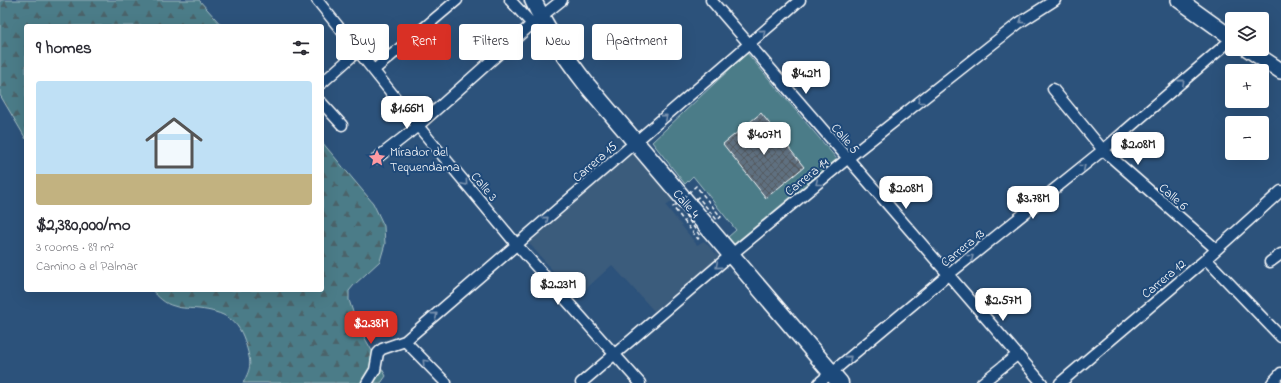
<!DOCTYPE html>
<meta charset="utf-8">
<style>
body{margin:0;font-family:"Indie Flower",sans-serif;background:#f7f7f7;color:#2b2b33;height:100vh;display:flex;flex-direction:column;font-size:15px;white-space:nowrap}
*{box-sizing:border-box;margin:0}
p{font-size:13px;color:#7c7c81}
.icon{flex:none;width:22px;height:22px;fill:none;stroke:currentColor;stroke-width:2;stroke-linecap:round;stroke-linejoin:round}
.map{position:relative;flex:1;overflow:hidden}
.sheet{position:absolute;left:24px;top:24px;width:300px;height:268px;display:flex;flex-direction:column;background:#fff;border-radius:4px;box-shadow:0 4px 16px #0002}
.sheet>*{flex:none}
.guide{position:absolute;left:336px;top:24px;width:380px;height:36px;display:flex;gap:8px}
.fabs{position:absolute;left:1225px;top:12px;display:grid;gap:8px}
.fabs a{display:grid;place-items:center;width:44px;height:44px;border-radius:4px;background:#fff;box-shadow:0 4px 16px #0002;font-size:20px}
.price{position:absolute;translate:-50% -34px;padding:0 9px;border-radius:8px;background:#fff;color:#222;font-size:13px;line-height:26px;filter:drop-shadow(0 1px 2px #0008)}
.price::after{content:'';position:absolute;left:50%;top:24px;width:12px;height:9px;margin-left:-6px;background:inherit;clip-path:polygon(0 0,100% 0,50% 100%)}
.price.current{background:#d93025;color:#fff}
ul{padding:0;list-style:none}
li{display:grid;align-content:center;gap:8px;height:212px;padding:0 12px}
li+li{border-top:1px solid #e1e1e2}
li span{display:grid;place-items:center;height:124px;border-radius:4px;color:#555}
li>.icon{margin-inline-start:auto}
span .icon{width:72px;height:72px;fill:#fffc;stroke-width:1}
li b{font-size:17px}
h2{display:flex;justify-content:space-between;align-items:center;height:48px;padding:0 12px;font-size:17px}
.pill{padding:0 14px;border-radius:4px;background:#fff;box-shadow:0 4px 16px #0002;font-size:14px;line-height:36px}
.pill.current{background:#d93025;color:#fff}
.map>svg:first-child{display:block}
</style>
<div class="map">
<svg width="1281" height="383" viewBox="0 0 1281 383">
<defs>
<pattern id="forest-firs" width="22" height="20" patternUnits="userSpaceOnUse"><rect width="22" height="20" fill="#4b7c88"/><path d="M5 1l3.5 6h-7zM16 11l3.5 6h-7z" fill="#4c646a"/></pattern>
<pattern id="building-cross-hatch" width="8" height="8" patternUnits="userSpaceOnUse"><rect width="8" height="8" fill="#5f7080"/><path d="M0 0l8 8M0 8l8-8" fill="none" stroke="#545a61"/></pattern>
</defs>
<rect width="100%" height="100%" fill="#2c527b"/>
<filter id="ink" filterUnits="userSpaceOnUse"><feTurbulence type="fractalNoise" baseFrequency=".025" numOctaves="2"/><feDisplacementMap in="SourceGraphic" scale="8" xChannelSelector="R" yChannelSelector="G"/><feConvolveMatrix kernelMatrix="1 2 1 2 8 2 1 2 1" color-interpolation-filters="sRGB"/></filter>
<g filter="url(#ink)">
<path fill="#3b5b7c" d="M632 151 674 200 666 206 697 245 704 241 719 257 654 311 612 265 576 298 529 243Z"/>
<path fill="url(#forest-firs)" stroke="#a5bec4" d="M0 0H199L222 26H26V139L0 95Z
M322 142 373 203 384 226 385 244 380 261 354 285 349 291V300L357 324 386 376 381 383H243C252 366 251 363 246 345 239 319 224 312 199 309 191 308 182 309 174 306 165 304 158 297 152 290H322Z"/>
<path fill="#4b7c88" stroke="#a5bec4" d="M747 53 837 159 734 244 728 237 736 230 693 176 685 184 652 142Z"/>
<path fill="url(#building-cross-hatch)" stroke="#fff" d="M761 113 804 167 766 198 723 144Z"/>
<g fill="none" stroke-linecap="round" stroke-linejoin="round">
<g stroke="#fff" stroke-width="13">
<path id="street" d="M317 0 418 126 517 245 640 383
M510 0 532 24
M711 0 1042 383
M374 70 457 0
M322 83 359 50
M1053 89 1103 150 1216 249
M322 103 342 125
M377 158 418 126 532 24 562 0
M1206 259 1281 337
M1270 262 1281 254
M405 341 446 383
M367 383 375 370 378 353 382 349 405 341 800 0
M581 383 726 259 847 159 1019 23 1055 0
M819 383 948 275 1103 150 1232 39
M982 383 1017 355
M1060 383 1206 259 1281 191
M1272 383 1281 373"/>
</g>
<g stroke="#fff" stroke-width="18">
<path id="secondary" d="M1179 0 1232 38
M1248 49 1281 71"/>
</g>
<g stroke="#fff" stroke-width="19">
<path id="primary" d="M533 0C547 31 566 58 587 85L840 383"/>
</g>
<use href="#street" stroke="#1f4a7a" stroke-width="10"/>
<use href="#secondary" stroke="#1f4a7a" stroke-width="15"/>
<use href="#primary" stroke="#1f4a7a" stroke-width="16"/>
<path stroke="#fff" stroke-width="1.5" stroke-dasharray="4 3" stroke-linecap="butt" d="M686 210 683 212 700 236 698 239 673 207 696 186 721 217 717 220 698 197 695 200"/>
</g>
<defs><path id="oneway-chevron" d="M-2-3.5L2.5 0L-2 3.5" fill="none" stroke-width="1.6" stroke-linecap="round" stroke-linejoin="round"/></defs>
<g stroke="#7992af">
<use href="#oneway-chevron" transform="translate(1022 21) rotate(146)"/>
<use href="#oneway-chevron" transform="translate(763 32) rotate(-41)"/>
<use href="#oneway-chevron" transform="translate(1182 82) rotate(-41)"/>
<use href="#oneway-chevron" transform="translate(920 101) rotate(142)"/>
<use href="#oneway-chevron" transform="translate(665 117) rotate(-41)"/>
<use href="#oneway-chevron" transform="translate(1083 167) rotate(-39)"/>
<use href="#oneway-chevron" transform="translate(465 183) rotate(50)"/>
<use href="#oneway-chevron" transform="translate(818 183) rotate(141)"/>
<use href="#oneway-chevron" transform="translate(546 219) rotate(-41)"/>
<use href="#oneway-chevron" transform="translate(971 257) rotate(-39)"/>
<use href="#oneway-chevron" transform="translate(718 266) rotate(140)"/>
<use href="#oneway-chevron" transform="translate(435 315) rotate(-41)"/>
<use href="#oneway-chevron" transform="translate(849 358) rotate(-40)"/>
<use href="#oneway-chevron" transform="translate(425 362) rotate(-133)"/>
</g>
</g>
<defs>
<g id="sight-bare" transform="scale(1.38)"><path d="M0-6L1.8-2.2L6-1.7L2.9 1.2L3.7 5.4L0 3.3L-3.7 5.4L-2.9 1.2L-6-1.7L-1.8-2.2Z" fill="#ff9aa2" stroke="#1f4a7a" stroke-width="2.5" paint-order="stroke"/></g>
</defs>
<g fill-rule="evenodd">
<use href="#sight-bare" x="377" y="158"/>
</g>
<g text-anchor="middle" stroke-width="4" stroke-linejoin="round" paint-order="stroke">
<g font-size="13" fill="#fff" stroke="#1f4a7a">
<text transform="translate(846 138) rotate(49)" y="5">Calle 5</text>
<text transform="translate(594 161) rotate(-41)" y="5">Carrera 15</text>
<text transform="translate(806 176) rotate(-39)" y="5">Carrera 14</text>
<text transform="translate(485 186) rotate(50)" y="5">Calle 3</text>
<text transform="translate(1174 196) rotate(41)" y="5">Calle 6</text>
<text transform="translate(687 203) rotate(49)" y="5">Calle 4</text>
<text transform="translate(962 247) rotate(-39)" y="5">Carrera 13</text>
<text transform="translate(1163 278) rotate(-40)" y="5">Carrera 12</text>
</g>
<g font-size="13" fill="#fff" stroke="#1f4a7a" text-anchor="start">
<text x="390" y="156">Mirador del<tspan x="390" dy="15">Tequendama</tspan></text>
</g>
</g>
</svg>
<div class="fabs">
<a><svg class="icon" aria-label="layers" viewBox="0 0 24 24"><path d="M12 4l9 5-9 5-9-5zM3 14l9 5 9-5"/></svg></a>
<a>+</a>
<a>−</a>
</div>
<b class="price" style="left:806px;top:95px">$4.2M</b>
<b class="price" style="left:407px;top:130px">$1.66M</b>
<b class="price" style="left:764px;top:156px">$4.07M</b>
<b class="price" style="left:1138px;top:166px">$2.08M</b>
<b class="price" style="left:906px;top:210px">$2.08M</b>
<b class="price" style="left:1033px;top:220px">$3.78M</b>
<b class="price" style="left:558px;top:306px">$2.23M</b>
<b class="price" style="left:1003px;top:322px">$2.57M</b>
<b class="price current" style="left:371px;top:345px">$2.38M</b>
<div class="guide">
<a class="pill">Buy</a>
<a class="pill current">Rent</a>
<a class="pill">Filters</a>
<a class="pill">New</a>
<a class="pill">Apartment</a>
</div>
<section class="sheet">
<h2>9 homes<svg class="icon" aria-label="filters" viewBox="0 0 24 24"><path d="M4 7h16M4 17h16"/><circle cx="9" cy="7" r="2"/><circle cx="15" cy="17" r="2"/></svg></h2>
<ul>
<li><span style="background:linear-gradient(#bfe0f5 75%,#c2b280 0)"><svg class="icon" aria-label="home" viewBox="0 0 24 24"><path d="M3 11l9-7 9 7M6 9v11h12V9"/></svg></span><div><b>$2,380,000/mo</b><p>3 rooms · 89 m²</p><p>Camino a el Palmar</p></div></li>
</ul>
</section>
</div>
